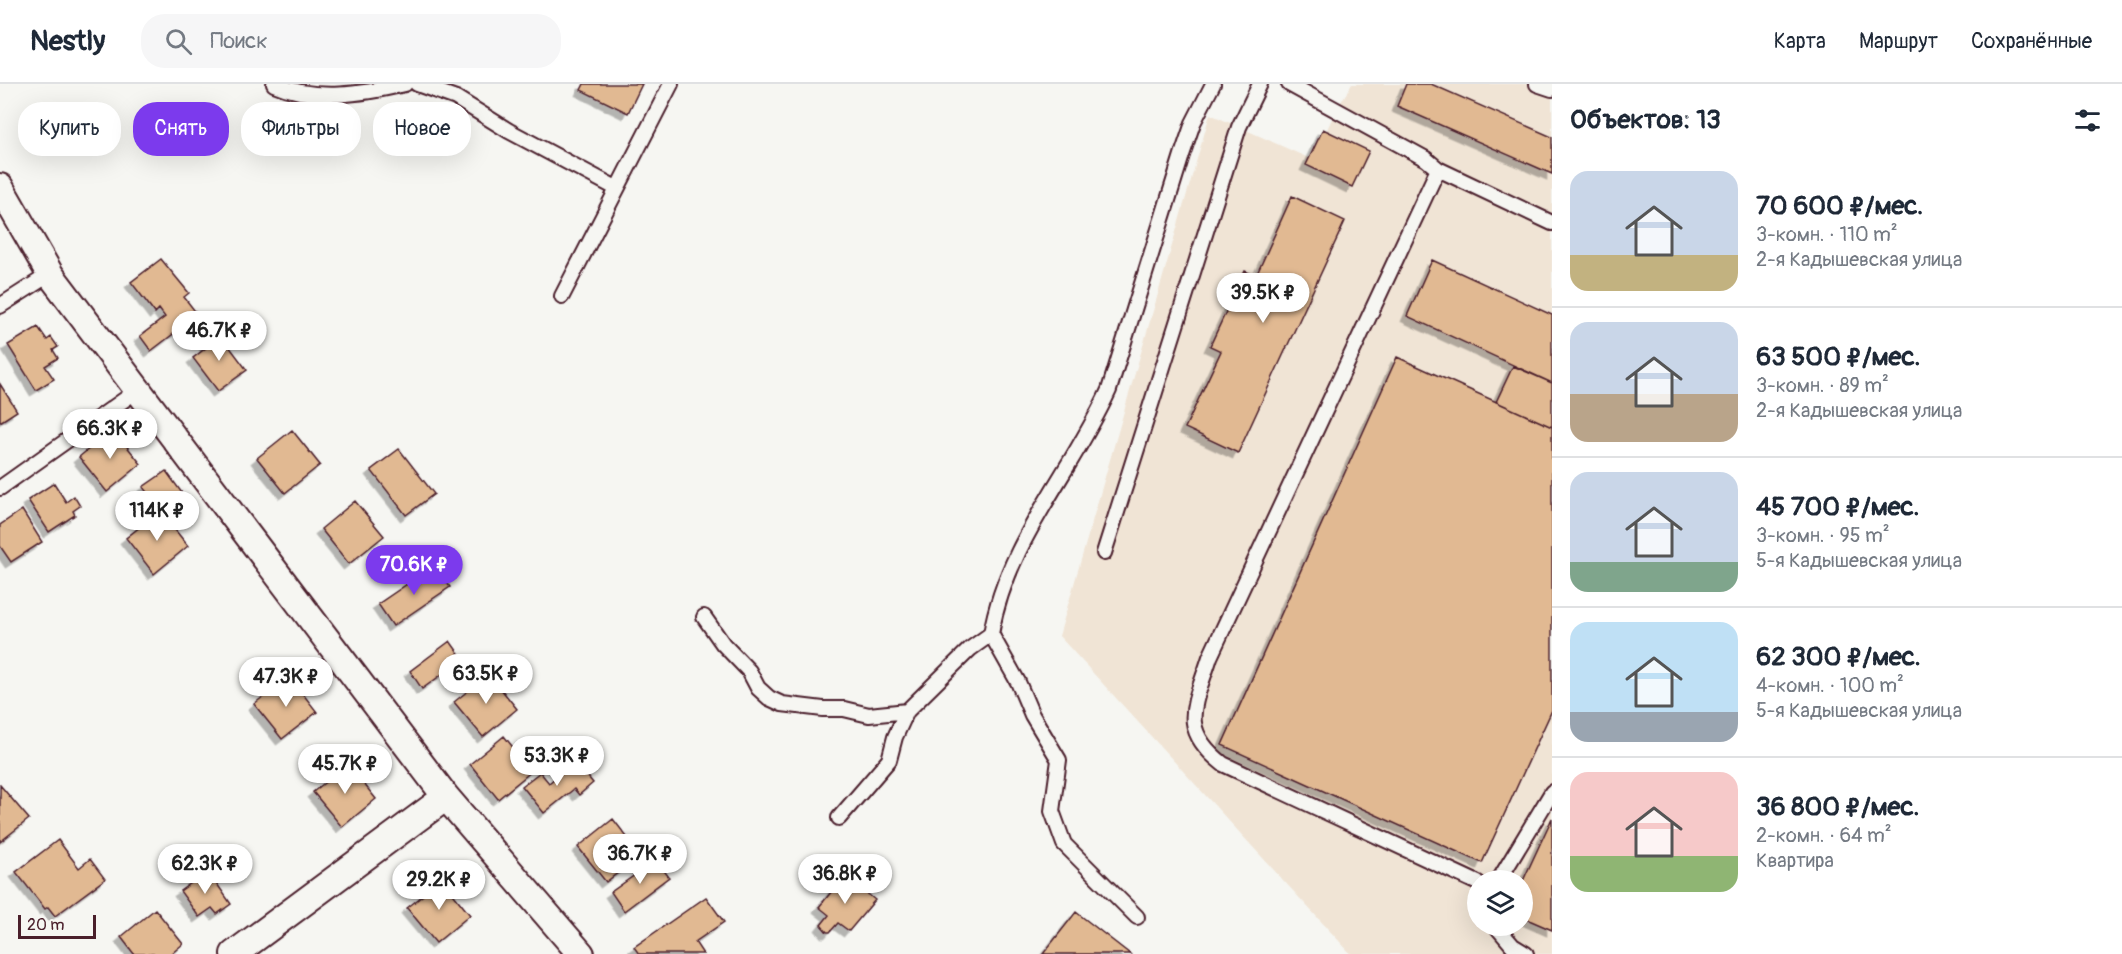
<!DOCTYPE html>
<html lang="ru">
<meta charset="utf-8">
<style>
body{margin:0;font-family:Pangolin,sans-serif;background:#f6f6f7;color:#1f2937;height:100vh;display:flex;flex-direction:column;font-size:22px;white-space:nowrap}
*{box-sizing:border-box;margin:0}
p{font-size:20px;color:#747a83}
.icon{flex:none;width:33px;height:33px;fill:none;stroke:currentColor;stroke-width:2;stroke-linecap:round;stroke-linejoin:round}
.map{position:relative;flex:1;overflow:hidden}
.panel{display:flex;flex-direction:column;background:#fff;width:570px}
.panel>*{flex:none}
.banner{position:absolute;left:18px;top:18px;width:570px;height:54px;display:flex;gap:12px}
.controls{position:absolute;left:1467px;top:786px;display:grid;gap:12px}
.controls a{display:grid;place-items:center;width:66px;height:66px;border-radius:50%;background:#fff;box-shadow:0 6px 24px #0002;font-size:30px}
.scale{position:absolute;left:18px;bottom:15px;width:78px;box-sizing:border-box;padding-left:6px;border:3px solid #4a1f2b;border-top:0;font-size:16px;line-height:21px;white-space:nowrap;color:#4a1f2b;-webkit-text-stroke:4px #f6f6f2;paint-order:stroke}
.price{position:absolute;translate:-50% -51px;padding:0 14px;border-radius:21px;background:#fff;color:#222;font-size:20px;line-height:39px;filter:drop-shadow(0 2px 3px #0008)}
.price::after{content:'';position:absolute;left:50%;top:36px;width:18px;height:14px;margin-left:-9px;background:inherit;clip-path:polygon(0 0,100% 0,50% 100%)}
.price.current{background:#7c3aed;color:#fff}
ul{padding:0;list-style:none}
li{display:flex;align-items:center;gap:18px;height:150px;padding:0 18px}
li+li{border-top:2px solid #e0e1e3}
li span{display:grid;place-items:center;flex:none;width:168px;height:120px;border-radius:18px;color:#555}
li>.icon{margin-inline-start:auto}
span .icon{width:72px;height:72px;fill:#fffc;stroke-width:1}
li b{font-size:26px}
h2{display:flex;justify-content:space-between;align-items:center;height:72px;padding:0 18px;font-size:26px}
.chip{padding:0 21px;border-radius:24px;background:#fff;box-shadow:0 6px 24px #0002;font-size:21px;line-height:54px}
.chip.current{background:#7c3aed;color:#fff}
header{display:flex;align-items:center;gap:36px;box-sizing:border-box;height:84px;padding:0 30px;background:#fff;border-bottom:2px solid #e0e1e3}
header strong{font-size:28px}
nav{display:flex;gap:33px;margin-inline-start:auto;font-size:21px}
.search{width:420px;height:54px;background:#f6f6f7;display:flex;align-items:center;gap:15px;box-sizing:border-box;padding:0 21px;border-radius:24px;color:#747a83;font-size:22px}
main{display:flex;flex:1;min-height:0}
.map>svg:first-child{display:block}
</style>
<header>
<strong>Nestly</strong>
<div class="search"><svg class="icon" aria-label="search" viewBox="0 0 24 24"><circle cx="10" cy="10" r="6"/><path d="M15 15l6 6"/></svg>Поиск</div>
<nav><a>Карта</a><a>Маршрут</a><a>Сохранённые</a></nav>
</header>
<main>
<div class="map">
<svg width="1552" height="870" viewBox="0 0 1552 870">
<defs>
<filter id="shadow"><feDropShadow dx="-5.5" dy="5.5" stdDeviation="0" flood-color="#0004"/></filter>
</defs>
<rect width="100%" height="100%" fill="#f6f6f2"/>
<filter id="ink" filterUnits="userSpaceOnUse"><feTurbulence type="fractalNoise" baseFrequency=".0167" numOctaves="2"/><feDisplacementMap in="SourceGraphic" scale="12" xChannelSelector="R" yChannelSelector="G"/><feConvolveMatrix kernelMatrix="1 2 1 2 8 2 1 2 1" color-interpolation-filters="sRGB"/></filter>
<g filter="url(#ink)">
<path fill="#f0e4d5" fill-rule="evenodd" d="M1352 0H1552V870H1351L1059 552 1210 30 1313 76 1336 26ZM1478 796H1522V842H1478Z"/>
<path fill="#e1b992" stroke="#4a1f2b" stroke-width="1.5" filter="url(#shadow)" d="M584 0H642L628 29 581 6Z
M1406 0H1431L1552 53V90L1397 22Z
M1323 45 1369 67 1352 103 1306 81Z
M1292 112 1345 137 1238 369 1185 344 1221 267 1210 262 1245 187 1256 192Z
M161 175 189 209 184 213 198 231 151 267 140 252 165 233 159 225 155 229 131 198Z
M1432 176 1552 231V299L1407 232Z
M38 243 47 256 51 253 58 263 53 266 58 274 45 282 54 295 36 306 8 261Z
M217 246 247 286 218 307 193 274 207 263 203 257Z
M1397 273 1552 343V626L1482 779 1222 661Z
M1513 282 1552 299V343L1496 318Z
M0 300 17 327 0 338Z
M113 345 141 380 107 408 79 373Z
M292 346 320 381 285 409 257 374Z
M399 365 434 410 406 431 371 386Z
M166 387 182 409 159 425 143 403Z
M54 399 66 418 74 412 80 422 73 427 75 431 49 448 28 416Z
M355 417 384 452 349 480 321 445Z
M22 426 42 458 11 478 0 462V441Z
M160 427 188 462 154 490 126 454Z
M435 481 450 503 393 542 378 520Z
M450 557 463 575 422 605 410 587Z
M489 590 517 625 483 653 454 618Z
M289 592 317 628 282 655 254 620Z
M504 652 532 687 498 715 470 680Z
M575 677 593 699 579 711 574 705 544 729 522 702 540 688 549 699Z
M348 680 376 715 342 743 313 708Z
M0 701 29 735 0 758Z
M1552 734V846L1522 833V799Z
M613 735 641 771 606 798 578 763Z
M58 756 79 784 90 775 105 795 55 832 48 823 45 825 16 788Z
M656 776 669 793 624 827 611 808Z
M208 787 231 820 217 830 212 824 199 833 180 807Z
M845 791 875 816 849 847 838 839 830 848H827L821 841 829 831 819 823Z
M442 796 470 831 436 859 407 824Z
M706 813 724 838 695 858 703 870H639L634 863Z
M155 825 183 860 171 870H134L121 853Z
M1076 828 1130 870H1043Z"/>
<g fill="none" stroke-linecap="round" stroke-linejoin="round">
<g stroke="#4a1f2b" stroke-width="18">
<path id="service" d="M274 0C315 18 363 10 405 0
M417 0 456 14 509 47 616 104
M1289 0 1426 75 1438 85 1552 139
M1537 0 1552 5
M1438 85 1210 573C1195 621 1177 644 1223 680L1478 799
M562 212 671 0
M0 222 50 190
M0 404 138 306
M1104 469 1239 43 1260 0
M704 533 723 560 749 587 758 604 769 614 782 620 823 625H844L869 631 907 627
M839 734 889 676 895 653 907 627 970 565 991 550
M1499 796 1552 708
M1137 833 1064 760 1052 727 1059 676 1032 631 1018 598 991 550C1006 459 1072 388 1109 306L1182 71 1193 39 1213 0
M1496 842 1513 862 1526 870"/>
</g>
<g stroke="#4a1f2b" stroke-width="30">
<path id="minor" d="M0 103 50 190 446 713 581 870
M234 870 446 713"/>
</g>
<use href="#service" stroke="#f6f6f2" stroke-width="14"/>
<use href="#minor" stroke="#f6f6f2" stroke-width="26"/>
</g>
</g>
</svg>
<div class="controls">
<a><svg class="icon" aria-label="layers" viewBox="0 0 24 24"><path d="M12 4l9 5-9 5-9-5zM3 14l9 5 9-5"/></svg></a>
</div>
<div class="scale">20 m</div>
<b class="price" style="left:1263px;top:240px">39.5K ₽</b>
<b class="price" style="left:219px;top:278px">46.7K ₽</b>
<b class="price" style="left:110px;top:376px">66.3K ₽</b>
<b class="price" style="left:157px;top:458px">114K ₽</b>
<b class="price current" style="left:414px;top:512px">70.6K ₽</b>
<b class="price" style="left:486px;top:621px">63.5K ₽</b>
<b class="price" style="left:286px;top:624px">47.3K ₽</b>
<b class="price" style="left:557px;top:703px">53.3K ₽</b>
<b class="price" style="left:345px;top:711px">45.7K ₽</b>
<b class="price" style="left:640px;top:801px">36.7K ₽</b>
<b class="price" style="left:205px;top:811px">62.3K ₽</b>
<b class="price" style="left:845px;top:821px">36.8K ₽</b>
<b class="price" style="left:439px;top:827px">29.2K ₽</b>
<div class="banner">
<a class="chip">Купить</a>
<a class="chip current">Снять</a>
<a class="chip">Фильтры</a>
<a class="chip">Новое</a>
</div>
</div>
<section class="panel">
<h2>Объектов: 13<svg class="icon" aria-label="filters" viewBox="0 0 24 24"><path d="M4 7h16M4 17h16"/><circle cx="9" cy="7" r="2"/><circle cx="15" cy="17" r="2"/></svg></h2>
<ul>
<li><span style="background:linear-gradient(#c9d6e8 70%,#c2b280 0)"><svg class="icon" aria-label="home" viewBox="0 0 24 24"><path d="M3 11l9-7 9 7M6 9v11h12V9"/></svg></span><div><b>70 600 ₽/мес.</b><p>3-комн. · 110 m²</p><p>2-я Кадышевская улица</p></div></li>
<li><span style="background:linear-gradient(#c9d6e8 60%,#b9a48a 0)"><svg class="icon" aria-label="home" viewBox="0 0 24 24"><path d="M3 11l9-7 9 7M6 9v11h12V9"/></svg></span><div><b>63 500 ₽/мес.</b><p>3-комн. · 89 m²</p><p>2-я Кадышевская улица</p></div></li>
<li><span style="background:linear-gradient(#c9d6e8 75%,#7fa58c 0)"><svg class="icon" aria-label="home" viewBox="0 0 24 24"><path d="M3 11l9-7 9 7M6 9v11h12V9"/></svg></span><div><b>45 700 ₽/мес.</b><p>3-комн. · 95 m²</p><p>5-я Кадышевская улица</p></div></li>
<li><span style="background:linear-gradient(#bfe0f5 75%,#9aa5b1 0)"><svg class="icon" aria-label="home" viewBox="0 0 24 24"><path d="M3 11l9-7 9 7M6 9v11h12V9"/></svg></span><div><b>62 300 ₽/мес.</b><p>4-комн. · 100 m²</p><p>5-я Кадышевская улица</p></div></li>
<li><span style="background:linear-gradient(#f6c9c9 70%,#8fb573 0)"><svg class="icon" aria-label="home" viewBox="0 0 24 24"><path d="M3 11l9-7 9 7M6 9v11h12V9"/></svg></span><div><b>36 800 ₽/мес.</b><p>2-комн. · 64 m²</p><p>Квартира</p></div></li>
</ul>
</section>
</main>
